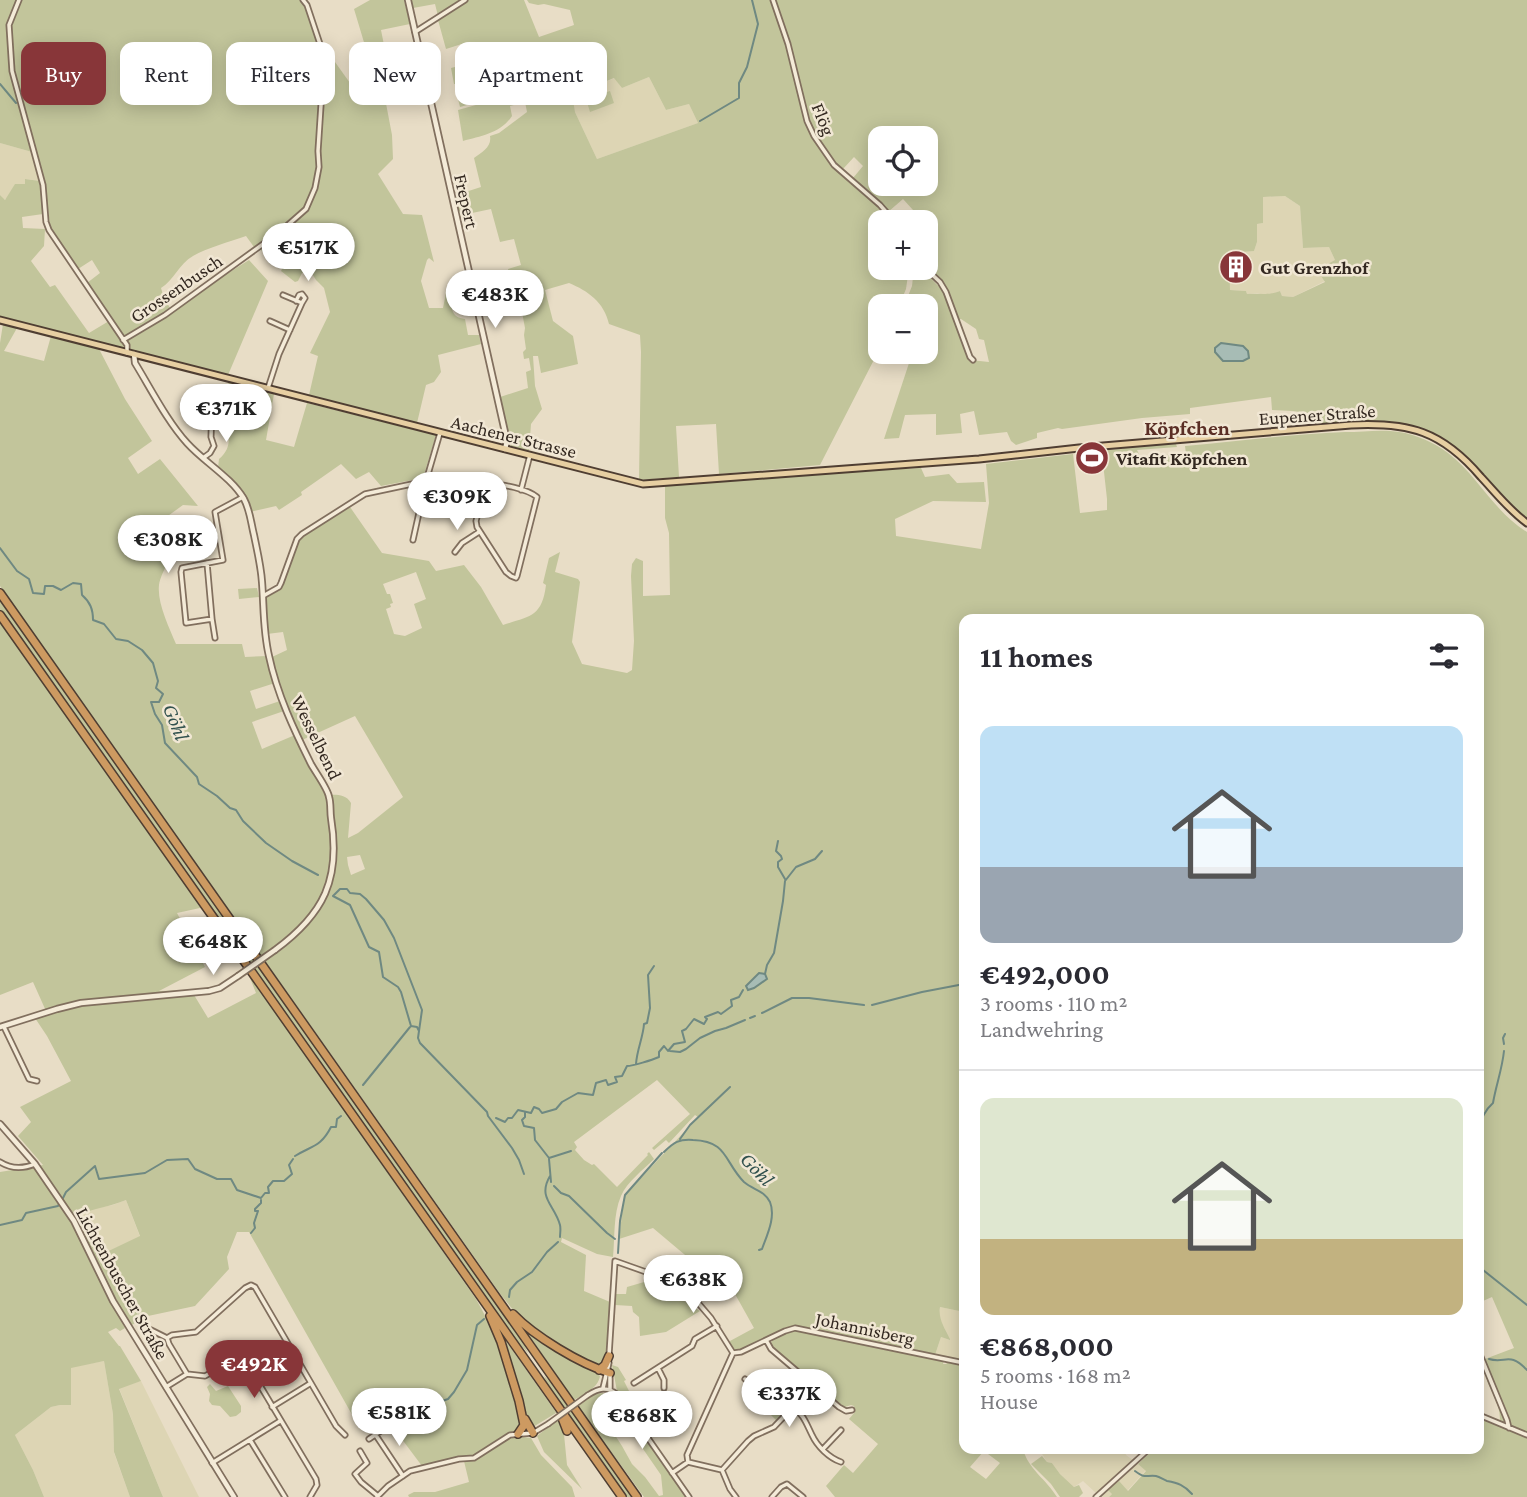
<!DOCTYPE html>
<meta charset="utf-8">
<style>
body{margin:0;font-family:"Crimson Pro",serif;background:#f7f7f7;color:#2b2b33;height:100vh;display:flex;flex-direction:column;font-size:26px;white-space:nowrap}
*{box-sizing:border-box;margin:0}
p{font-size:23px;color:#7c7c81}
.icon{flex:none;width:38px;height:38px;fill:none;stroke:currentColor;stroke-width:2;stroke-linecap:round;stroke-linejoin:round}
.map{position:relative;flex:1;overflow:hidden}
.details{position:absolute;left:959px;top:614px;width:525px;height:840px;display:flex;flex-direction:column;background:#fff;border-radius:14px;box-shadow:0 4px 18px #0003}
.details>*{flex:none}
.top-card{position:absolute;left:21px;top:42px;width:665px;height:63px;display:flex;gap:14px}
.fabs{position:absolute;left:868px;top:126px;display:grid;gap:14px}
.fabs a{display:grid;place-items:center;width:70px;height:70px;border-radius:14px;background:#fff;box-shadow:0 4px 18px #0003;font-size:35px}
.price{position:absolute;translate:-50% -60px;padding:0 16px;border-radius:24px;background:#fff;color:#222;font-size:23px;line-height:46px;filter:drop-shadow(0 2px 4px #0008)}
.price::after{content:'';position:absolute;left:50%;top:42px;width:21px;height:16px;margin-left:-10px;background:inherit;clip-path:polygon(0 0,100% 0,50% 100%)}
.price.selected{background:#883639;color:#fff}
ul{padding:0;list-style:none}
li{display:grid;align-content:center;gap:14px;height:371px;padding:0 21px}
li+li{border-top:2px solid #e1e1e2}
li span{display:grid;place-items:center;height:217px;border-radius:14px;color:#555}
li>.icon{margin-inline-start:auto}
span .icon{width:126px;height:126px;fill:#fffc;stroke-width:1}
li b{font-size:30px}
h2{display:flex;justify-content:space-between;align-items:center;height:84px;padding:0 21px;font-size:30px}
.tag{padding:0 24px;border-radius:14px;background:#fff;box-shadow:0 4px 18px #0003;font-size:24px;line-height:63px}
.tag.selected{background:#883639;color:#fff}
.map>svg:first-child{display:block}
</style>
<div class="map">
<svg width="1527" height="1497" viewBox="0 0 1527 1497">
<rect width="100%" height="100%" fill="#e8ddc6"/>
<path fill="#ddd5b4" d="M649 77 666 110 689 104 698 123 597 159 575 112 572 101 592 93 597 85 615 78 622 88Z
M0 143 32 152 40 181 26 179 25 184 4 200 0 195Z
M1285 196 1300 206 1303 248 1329 247 1335 260 1325 281 1293 297 1282 296 1280 291 1270 295H1263L1258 293 1247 294 1246 291 1230 290 1229 252 1254 251 1257 242V224L1263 223V197Z
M126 1200 140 1237 98 1256 77 1215 92 1209 113 1205Z
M940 1307 964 1312V1361L935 1355 941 1337 950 1340V1339L941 1321 939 1315Z
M104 1361 113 1414 114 1453 130 1497H44L33 1470 15 1435 51 1407 60 1405 71 1367Z
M141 1381 199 1497H163L119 1388Z
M1039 1449H1124L1126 1455 1146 1470 1127 1491 1112 1494 1109 1497H1095L1097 1494 1083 1481 1074 1487 1060 1474 1052 1463 1047 1462Z"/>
<path fill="#c2c59b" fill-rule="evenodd" d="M0 0H306L325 48 355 90H376L384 93 392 135 393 159 378 174 403 214 422 215 434 262 429 258 427 260 421 281 429 308H443L446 293 452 294C451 306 450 318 465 319L468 335H479L481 344 438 355 441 372 434 382 426 385 417 423 309 395 318 356 310 353 330 312 324 288 316 280 311 272 302 273 298 281 295 282 281 271 283 267C278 261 261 249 254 247L246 236C229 242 207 248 193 256 179 264 174 280 161 288L164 298 170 308 127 338 124 337 87 283 100 273 92 260 78 269 50 226 45 185 23 108H20L21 113 32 152 0 143Z
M370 0H404L410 24 381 30 385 50 369 59 354 9Z
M411 0H461L438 16 435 4 413 8Z
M468 0H524L539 37 574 25 570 10 544 4 538 5 529 3 527 0H1527V520C1504 502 1487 478 1466 457 1423 413 1372 421 1317 426L1313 414 1293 411 1272 410 1271 397 1190 408V414L1142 418 1062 429 1058 428 1037 433V438L1016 445 1011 441 1007 432 979 435 974 411 960 414 962 433 936 435V414L905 415 899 438 884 439 911 357 893 352H926V306H904L912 286 914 268H921L945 293 970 360 989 362 984 340 979 339 976 329 961 319 958 320C948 293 946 286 926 266V222H900L913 210 903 199 888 212 896 222H880V268H909L906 289 899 306H880V348L820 465 719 474 716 424 676 426 679 477 639 480 641 352 640 335 609 324C604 302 588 291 569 283L545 290 553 321 573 336 578 364 541 373 538 356H533L535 386 542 409 531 424 529 451 511 446 500 397 528 388 526 372 531 370 529 358 524 359 523 352 526 349 524 335 525 328 519 296 536 291 529 275 511 285 508 269 521 265 514 239 500 242 491 209 458 216 453 196 481 187 474 158C482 152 492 147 490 136L499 133 527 112 525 102 510 106 512 116C501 133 481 136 463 141L458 110 483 103 470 62 474 60 468 42 446 49 438 20ZM587 62 591 81 578 91 546 105 542 90 554 86 552 75ZM649 77 666 110 689 104 698 123 597 159 575 112 573 100 592 93 597 85 614 78 622 88ZM880 138H926V184H880ZM854 157 863 166 853 178 843 169ZM1285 196 1300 206 1303 248 1329 247 1335 260 1317 270 1325 282 1293 297 1282 296 1280 291C1266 296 1260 293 1247 294L1246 291 1230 290 1229 253 1254 251 1257 242V224L1263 223V197Z
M466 64 478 102 460 107 456 91 459 90 458 84H454L451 68Z
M610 91 614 103 590 112 586 99Z
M25 179 40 181 43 214 22 217 23 228 45 229 44 246 31 261 50 287 55 285 89 333 109 321 126 349 0 316V195L5 200 15 184H25Z
M249 260 268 281 228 375 132 352 127 341 171 309Z
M3 324 17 328 4 351 44 361 51 336 99 349 125 399 152 441 128 458 138 474 160 459 198 506 183 505 143 534 181 527 184 542C174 551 161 572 159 585 157 603 169 627 176 644H242L245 657 267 656 275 683 250 691 256 709 280 701 284 711 252 722 262 749 295 735 325 795C335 795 345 793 351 803L348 838 358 833 403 797 355 716 302 740 278 682 272 657 287 650 283 632 267 634 265 593 279 585 299 539 350 507 382 553 429 561 436 571 464 565 481 587 503 625C530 616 542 617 546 585L543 583 549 558 560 552 555 572 578 579 580 582 572 642 582 664 627 673 632 670 634 641 631 576 632 564 636 558 643 561V596L670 595 669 533 665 518V486L822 473 921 468 925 477 949 474 957 483 984 482 986 502 933 501 895 519 896 536 981 549 989 503 986 464 1073 454 1080 513 1107 510V499L1103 463V450L1123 449 1124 447 1176 444 1177 447 1137 450 1140 456 1186 454 1185 446C1238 441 1292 434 1345 432 1363 432 1382 429 1399 432 1415 434 1435 443 1448 453 1478 476 1494 512 1527 532V1497H1109L1112 1494 1108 1490 1119 1481 1128 1491 1146 1471 1138 1464 1154 1449H1479V1417L1499 1426C1503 1410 1493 1395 1487 1381L1492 1378 1485 1359 1514 1348 1492 1297 1483 1301 1479 1296V620H964V1312L940 1307C938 1319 945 1328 950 1339V1340L941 1337 935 1355 800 1327H793L740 1351 734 1352 730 1344V1341L754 1328 735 1294 691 1260 653 1228 619 1239 624 1198 627 1193 698 1117 695 1115 669 1143 666 1140 654 1150 652 1148 690 1114 657 1080 574 1142 577 1147 575 1150 584 1160 592 1165 594 1164 617 1187 648 1155 647 1154 649 1152 654 1159C643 1170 627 1182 621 1196 613 1214 615 1238 613 1257L597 1254 562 1238 561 1242 586 1255 584 1291 610 1302 607 1354 605 1360 598 1365 591 1363 542 1335 518 1316 501 1295 0 586V343ZM416 572 426 599 414 604 422 628 405 636 394 634 386 609 391 607 390 604 393 603 390 594H387L383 584ZM360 855 365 869 351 875 348 865 347 857Z
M228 381 274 394 266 440 294 447 307 403 436 435 423 478 381 486 369 472 356 479 341 464 301 492 302 495 279 510 276 506 250 512 247 498 218 468 219 459C236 444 226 431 224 412 232 404 230 392 228 381Z
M257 588 259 597 239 599 238 589Z
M0 597 519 1334 528 1353 510 1334 0 611Z
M0 622 203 910 200 908 177 913 205 967 159 991 191 990 208 1018 256 993 248 973 476 1299C498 1336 509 1379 522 1420L520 1429 523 1437 531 1438 541 1455 572 1487 575 1497H409L408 1495 414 1492H435L469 1482 463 1457 422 1466 383 1414 359 1427 249 1232H237L227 1257 229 1269 195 1306 148 1316 130 1326 126 1319 122 1322 125 1328 120 1331 116 1328 108 1332 119 1346H120L141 1381 119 1389 163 1497H130L114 1452 113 1414 104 1361 71 1368V1405H60L51 1407 15 1435 33 1470 44 1497H0V1172L43 1165 18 1136 31 1122 20 1107 71 1081 47 1036 33 1015 46 1011 33 982 0 995ZM126 1200 140 1236 98 1256 78 1215C94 1208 110 1207 126 1200Z
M651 1280 700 1311 666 1332 640 1336 639 1317 633 1312 632 1306 615 1305V1294H626L627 1287Z
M794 1330 944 1361 943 1364H946L949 1361 964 1364V1449H1023C1028 1469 1047 1480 1057 1497H835L826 1486 844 1465 853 1473 878 1444 849 1419 855 1412 854 1406 851 1405 842 1408 771 1345 772 1339ZM984 1451 1000 1463 986 1479 970 1467Z
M526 1331 593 1369 600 1376C598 1388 585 1394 574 1400Z
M503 1337 560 1418 563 1424 567 1465 582 1489 544 1452 537 1436 560 1418 556 1413 533 1427 528 1421Z
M612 1365 618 1367 626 1380 624 1381 634 1401 659 1411C655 1422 654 1434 649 1443L686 1497H644L578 1406C585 1400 594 1393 603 1393L606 1397 609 1426 622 1446 632 1464 645 1477 659 1496 663 1495 661 1475 612 1404 611 1396 617 1391Z
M544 1376 559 1390 633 1497H624L550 1391Z
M210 1384 216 1391 228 1386 241 1406V1412L236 1416 230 1417 220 1406 212 1405 209 1401 210 1394 207 1387Z
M769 1401 784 1408V1411L776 1420 764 1408Z
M1042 1456 1047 1462 1052 1463 1060 1474 1074 1487 1079 1485 1083 1493 1079 1497H1060L1051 1484 1031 1464Z"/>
<path fill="#a7bcb5" stroke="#6f8982" stroke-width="2" d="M1221 343 1243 346 1248 351 1249 358 1243 361H1223L1215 352V348Z
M759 973 765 974 767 979 754 988 748 990 746 986Z"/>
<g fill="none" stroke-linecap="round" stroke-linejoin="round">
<path stroke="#6f8982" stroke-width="2" d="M0 84 16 103
M700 121 739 98V83L747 67 758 24 752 0
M0 548 17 571 29 579 33 593 44 594 45 586H53L61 590 73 583 81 584 82 595C90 602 93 609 93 620L104 624 116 639 128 641 142 650 153 663 158 681 156 688 163 694 159 702H151L155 714 162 725 165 743 197 777 199 784 217 796 230 808 236 810 243 821 266 843 292 861 318 875
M778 841 776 851 781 856 782 859 778 862V867L785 879
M765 974 767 965 774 953 783 901 785 881 796 867 815 859 822 851
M872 1005 922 992 964 984
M762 1013 792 998H809L864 1005
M750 1018 755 1016
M419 1031 422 1010 394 938 384 920 366 899 360 894 350 893 347 889H340L333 896 350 905 369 947 379 952 383 977 398 987 401 992 411 1026 417 1027 419 1031 418 1038 420 1043 487 1112 488 1116 512 1148 519 1160 524 1174
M1504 1044 1503 1038 1505 1034
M670 1051 680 1052 686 1049 700 1038 715 1031 726 1028 745 1020
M636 1064C637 1049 643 1038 644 1024L647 1023 650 1008 648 975 654 966
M363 1085 410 1027
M525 1113V1117L522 1120 524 1126 534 1128 535 1140 549 1158 571 1151
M496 1118 505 1122 508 1118H512L518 1110 531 1113 534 1107 539 1109 542 1113 556 1109 562 1102 578 1093 593 1095 596 1083 606 1080 608 1085 617 1082 615 1077 622 1076 627 1066C633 1066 652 1060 659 1057V1052L664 1046 668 1051 674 1044 685 1042 682 1031 686 1029 694 1019 704 1024 707 1019 705 1017 718 1012 721 1014 732 1006 731 1000 739 997 743 990
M680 1139 690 1125 730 1087
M664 1152C674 1142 679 1139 693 1140 728 1141 724 1162 744 1182 753 1190 764 1190 770 1202 776 1217 767 1235 762 1249L759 1250
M1479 1152C1487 1141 1479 1140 1479 1129 1480 1120 1486 1109 1493 1103 1496 1085 1502 1070 1504 1051
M295 1156C311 1146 321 1147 331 1127H336L337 1119 341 1116
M549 1159 551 1182
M550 1176C537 1198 555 1205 560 1225 561 1229 560 1233 560 1237
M554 1186 561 1193 569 1196 607 1233 615 1239
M63 1198 66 1192 95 1166 99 1179 145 1173 167 1160 188 1159 195 1169 217 1179H231L237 1190 261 1198 265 1193H269L268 1187 273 1181H284L292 1174 289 1165 293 1159
M0 1225 22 1220 26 1213 58 1206 59 1204
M251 1233 255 1228 254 1223 258 1211H255V1209L261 1203V1200
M618 1253 620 1221 625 1195 662 1153
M1479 1263 1483 1270 1527 1305
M509 1297 510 1290 517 1282 532 1272 547 1252 558 1242
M1489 1359C1506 1364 1509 1351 1527 1370
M392 1409 418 1404 422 1408 448 1399 454 1392 467 1370 477 1325 484 1319
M1135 1471C1146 1479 1145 1475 1156 1476 1160 1477 1164 1480 1167 1481 1178 1483 1184 1485 1192 1494"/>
<g stroke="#816f5e" stroke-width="7">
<path id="minor" d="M19 0 9 25 12 71 43 185 46 222 49 230 127 345V353
M773 0 788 44 807 121 814 136 834 165 880 205 895 222
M415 32 465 0
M925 268 940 282 946 292 970 357 973 360
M296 301 299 295 302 294 305 298 302 303
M270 321 290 330
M123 340 165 315 281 231 306 209 315 188 319 167 318 151 324 59 321 47 307 5 303 0
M268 388 279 354 302 303 283 295
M203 458 210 453 214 446 211 437 212 404 218 402
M488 483C503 485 526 488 537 497L517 576 516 578 511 576 506 572 477 527 476 521 485 486Z
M521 490 530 455
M413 540 426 481 440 433
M455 552 462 543 479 532
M207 563 212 619
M263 596 279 587 281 583 297 539 302 534 365 494 426 481
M215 638 212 619 186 623 181 572 182 568 223 560 215 512 243 497
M4 1027 29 1079 37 1081
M0 1162C11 1169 23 1169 35 1164
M151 1330 167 1338 169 1344 187 1374
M167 1338 172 1335 196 1332 245 1288 251 1285 255 1287 336 1426 345 1435
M766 1340 771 1349 839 1407 846 1411 852 1410
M1479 1352 1507 1420 1509 1428
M609 1355 615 1261 646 1272 699 1304 711 1318 733 1353 741 1352 785 1331 795 1328 964 1363
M658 1368 664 1380V1388
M745 1379 768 1396 793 1407
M634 1383 692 1346 695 1339 717 1326
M166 1387 187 1374 205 1376 235 1359 241 1357 246 1362 316 1479 317 1485 310 1497
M603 1388 609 1363
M610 1389V1374
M588 1395C599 1388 607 1386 618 1395L689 1497
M768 1396 781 1381
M272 1407 311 1383
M1479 1415 1527 1435
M375 1434 403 1476
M369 1439 382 1430
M250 1440 285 1497
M823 1449 841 1430
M360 1451 367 1463 355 1474 361 1482 378 1496
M688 1462 722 1470 730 1489 736 1497
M212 1463 280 1421
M722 1470 748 1441 754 1436 774 1427 793 1407C804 1415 806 1423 812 1435 817 1446 829 1458 841 1462
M672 1473 688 1462 687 1455 733 1353
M377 1497 388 1486 410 1471 459 1459 474 1458 510 1435 533 1433 548 1424
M772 1497 781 1487 787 1484 803 1497
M1096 1497 1149 1449"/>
</g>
<g stroke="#816f5e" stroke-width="8">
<path id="tertiary" d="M408 0 507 441 505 449
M134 354 135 363C151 389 167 421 187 443 204 462 231 477 244 499 250 510 251 523 254 535 257 550 261 566 262 582 264 607 263 631 269 656 277 694 294 730 311 764 316 773 328 789 329 797 331 803 330 811 331 818 341 879 324 914 275 950
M0 1027 57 1009 81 1003 209 991 220 988 238 976
M0 1124 35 1164 74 1221 113 1301 234 1497"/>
</g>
<g stroke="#4f3e32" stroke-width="9">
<path id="primary" d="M0 320 643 484 979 459 1079 448 1351 425C1409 422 1442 431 1481 477 1496 493 1509 510 1527 523"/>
</g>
<g stroke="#4f3e32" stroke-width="10">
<path id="motorway" d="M0 593 637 1497
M0 615 622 1497
M513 1314C534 1336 580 1364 610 1373
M490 1316 501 1342 519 1401 524 1425 518 1434
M599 1370 605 1365 609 1356
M562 1418 567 1431
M525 1419 533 1433"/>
</g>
<use href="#minor" stroke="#f4ebd8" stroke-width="3.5"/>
<use href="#tertiary" stroke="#f4ebd8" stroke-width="4.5"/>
<use href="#primary" stroke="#e7cfa2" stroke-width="5"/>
<use href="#motorway" stroke="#cd9a61" stroke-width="7"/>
<g stroke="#816f5e" stroke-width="7" stroke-linecap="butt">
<path id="minor-bridge" d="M548 1424 588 1395"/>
</g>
<g stroke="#816f5e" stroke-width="8" stroke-linecap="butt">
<path id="tertiary-bridge" d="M238 976 275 950"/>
</g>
<use href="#minor-bridge" stroke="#f4ebd8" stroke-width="3.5"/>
<use href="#tertiary-bridge" stroke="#f4ebd8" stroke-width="4.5"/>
</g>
<defs>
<g id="building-disc" transform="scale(1.75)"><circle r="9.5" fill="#883639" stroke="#f1e7d4"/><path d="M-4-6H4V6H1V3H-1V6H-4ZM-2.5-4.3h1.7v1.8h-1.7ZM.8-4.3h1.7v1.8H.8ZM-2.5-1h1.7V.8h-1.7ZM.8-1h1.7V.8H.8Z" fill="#fff"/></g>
<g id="stadium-disc" transform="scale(1.75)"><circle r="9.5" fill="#883639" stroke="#f1e7d4"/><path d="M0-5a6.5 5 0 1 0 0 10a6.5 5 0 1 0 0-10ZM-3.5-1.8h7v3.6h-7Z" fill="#fff"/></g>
</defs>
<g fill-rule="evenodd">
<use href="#building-disc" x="1236" y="267"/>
<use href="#stadium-disc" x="1092" y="458"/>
</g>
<g text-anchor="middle" stroke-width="5" stroke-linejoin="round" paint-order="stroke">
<g font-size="19" fill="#332820" stroke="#f1e7d4">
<text transform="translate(824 119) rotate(68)" y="7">Flög</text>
<text transform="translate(467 201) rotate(77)" y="7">Frepert</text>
<text transform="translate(176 288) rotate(-34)" y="7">Grossenbusch</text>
<text transform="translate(1317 414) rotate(-4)" y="7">Eupener Straße</text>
<text transform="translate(514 436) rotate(14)" y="7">Aachener Strasse</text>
<text transform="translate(317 737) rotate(64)" y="7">Wesselbend</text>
<text transform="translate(123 1283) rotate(61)" y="7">Lichtenbuscher Straße</text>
<text transform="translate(865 1328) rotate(12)" y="7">Johannisberg</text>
</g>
<g font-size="19" font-weight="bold" fill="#332820" stroke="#f1e7d4" text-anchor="start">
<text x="1260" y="274">Gut Grenzhof</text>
<text x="1116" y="465">Vitafit Köpfchen</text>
</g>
<g font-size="21" font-weight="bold" fill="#5a2e25" stroke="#f1e7d4">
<text x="1187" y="435">Köpfchen</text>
</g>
<g font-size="21" font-style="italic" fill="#31514e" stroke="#f1e7d4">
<text transform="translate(176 722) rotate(68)" y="7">Göhl</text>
<text transform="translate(757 1169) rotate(46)" y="7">Göhl</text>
</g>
</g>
</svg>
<div class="fabs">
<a><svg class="icon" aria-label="locate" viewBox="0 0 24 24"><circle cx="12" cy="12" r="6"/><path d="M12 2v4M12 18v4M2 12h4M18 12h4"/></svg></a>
<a>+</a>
<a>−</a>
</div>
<b class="price" style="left:308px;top:283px">€517K</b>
<b class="price" style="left:495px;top:330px">€483K</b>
<b class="price" style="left:226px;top:444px">€371K</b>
<b class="price" style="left:457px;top:532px">€309K</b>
<b class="price" style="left:168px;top:575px">€308K</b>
<b class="price" style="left:213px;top:977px">€648K</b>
<b class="price" style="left:693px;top:1315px">€638K</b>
<b class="price selected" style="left:254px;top:1400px">€492K</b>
<b class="price" style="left:789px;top:1429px">€337K</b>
<b class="price" style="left:399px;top:1448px">€581K</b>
<b class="price" style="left:642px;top:1451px">€868K</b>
<div class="top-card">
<a class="tag selected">Buy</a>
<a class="tag">Rent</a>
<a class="tag">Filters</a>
<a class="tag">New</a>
<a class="tag">Apartment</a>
</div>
<section class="details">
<h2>11 homes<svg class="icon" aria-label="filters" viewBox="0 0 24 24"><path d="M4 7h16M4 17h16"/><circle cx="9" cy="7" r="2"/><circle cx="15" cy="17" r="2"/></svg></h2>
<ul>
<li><span style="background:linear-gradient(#bfe0f5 65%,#9aa5b1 0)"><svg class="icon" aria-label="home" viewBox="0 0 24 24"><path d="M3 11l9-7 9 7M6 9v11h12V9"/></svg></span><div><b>€492,000</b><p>3 rooms · 110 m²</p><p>Landwehring</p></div></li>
<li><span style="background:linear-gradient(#dfe7d0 65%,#c2b280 0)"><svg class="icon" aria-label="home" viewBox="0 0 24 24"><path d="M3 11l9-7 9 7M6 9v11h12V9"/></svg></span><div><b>€868,000</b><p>5 rooms · 168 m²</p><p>House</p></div></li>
</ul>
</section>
</div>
